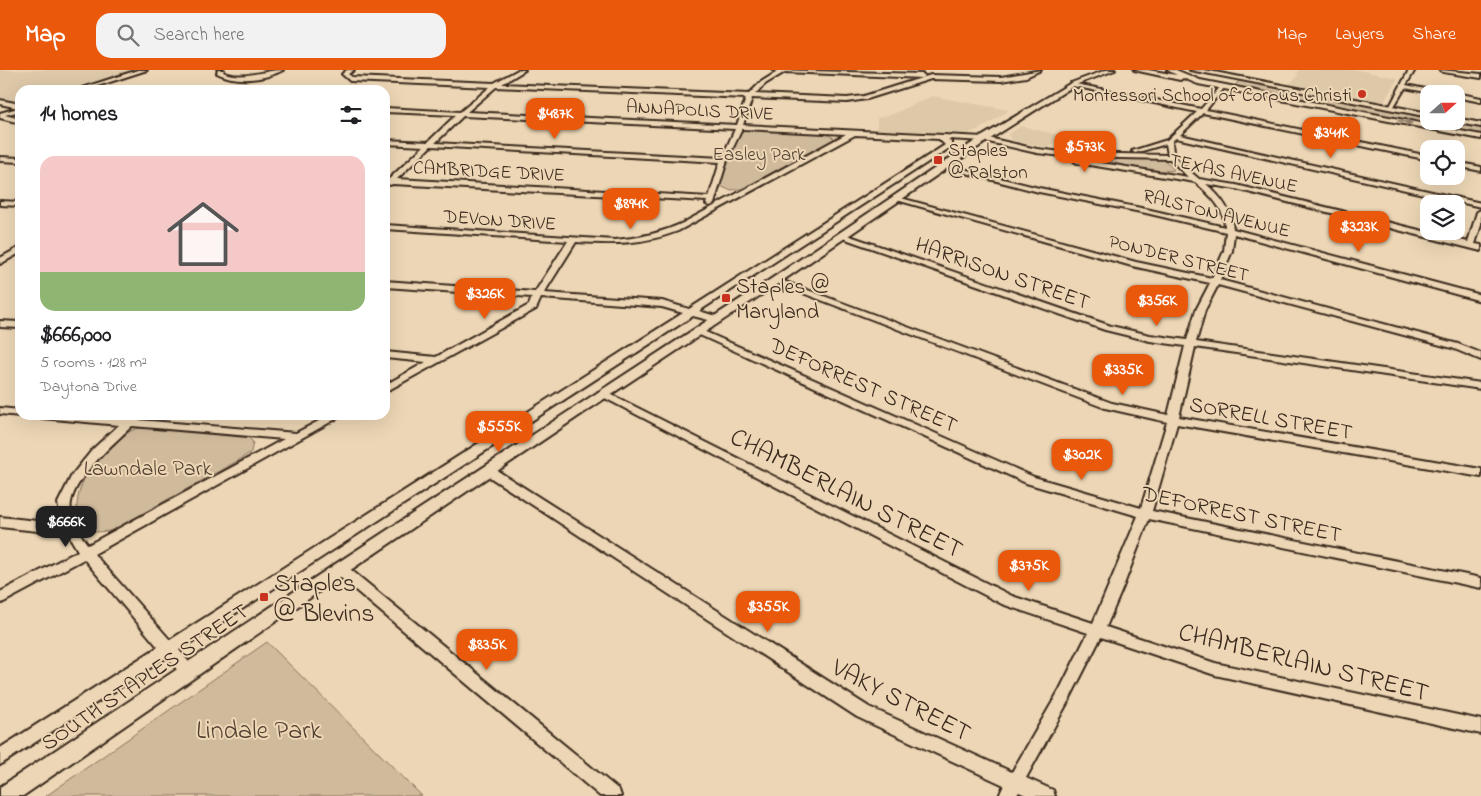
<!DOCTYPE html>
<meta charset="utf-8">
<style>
body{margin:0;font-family:"Indie Flower",sans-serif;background:#f2f2f2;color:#202124;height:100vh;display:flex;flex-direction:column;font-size:19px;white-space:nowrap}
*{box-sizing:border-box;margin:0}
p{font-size:16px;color:#757577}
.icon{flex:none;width:28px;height:28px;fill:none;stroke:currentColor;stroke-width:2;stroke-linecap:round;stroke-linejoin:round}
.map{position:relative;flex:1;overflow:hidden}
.details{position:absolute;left:15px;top:15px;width:375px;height:335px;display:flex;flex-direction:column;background:#fff;border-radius:15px;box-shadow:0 5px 20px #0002}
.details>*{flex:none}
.needle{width:32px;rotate:69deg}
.fabs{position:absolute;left:1420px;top:15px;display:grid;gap:10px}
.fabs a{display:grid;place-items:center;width:45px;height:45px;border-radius:10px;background:#fff;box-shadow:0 5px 20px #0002;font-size:25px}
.price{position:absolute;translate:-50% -42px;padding:0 11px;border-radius:10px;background:#ea580c;color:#fff;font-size:16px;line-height:32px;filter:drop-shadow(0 1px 2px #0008)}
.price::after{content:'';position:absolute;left:50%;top:30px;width:15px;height:11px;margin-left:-8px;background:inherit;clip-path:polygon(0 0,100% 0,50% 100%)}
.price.selected{background:#222;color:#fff}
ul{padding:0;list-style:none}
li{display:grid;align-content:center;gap:10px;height:265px;padding:0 25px}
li+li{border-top:1px solid #e0e0e0}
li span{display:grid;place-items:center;height:155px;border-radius:15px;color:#555}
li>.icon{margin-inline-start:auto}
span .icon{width:90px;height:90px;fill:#fffc;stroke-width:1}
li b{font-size:21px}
h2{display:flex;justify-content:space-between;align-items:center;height:60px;padding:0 25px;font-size:21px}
header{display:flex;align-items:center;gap:30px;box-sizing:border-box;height:70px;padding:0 25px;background:#ea580c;color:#fff}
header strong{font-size:24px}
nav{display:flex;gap:28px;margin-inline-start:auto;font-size:18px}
.search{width:350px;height:45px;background:#f2f2f2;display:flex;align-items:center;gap:12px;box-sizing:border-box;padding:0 18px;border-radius:15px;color:#757577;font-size:19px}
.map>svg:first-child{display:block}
</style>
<header>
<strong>Map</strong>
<div class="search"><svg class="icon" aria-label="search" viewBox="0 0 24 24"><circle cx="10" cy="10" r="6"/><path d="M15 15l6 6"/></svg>Search here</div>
<nav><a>Map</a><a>Layers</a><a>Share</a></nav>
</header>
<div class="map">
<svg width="1481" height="726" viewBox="0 0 1481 726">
<rect width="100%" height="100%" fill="#ecd6b5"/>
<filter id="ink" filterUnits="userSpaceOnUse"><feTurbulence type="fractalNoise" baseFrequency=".02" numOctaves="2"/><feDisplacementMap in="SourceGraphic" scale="10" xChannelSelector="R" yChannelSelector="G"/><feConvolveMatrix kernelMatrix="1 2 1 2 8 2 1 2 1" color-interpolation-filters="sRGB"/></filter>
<g filter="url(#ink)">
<path fill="#ddc8a8" d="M0 0H133L70 20H20V32L0 28Z
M1300 0H1358L1398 8 1383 33 1288 15 1299 5 1296 4Z
M932 26 986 36 1009 40 985 56 968 64 877 60V48L893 44Z
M1021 56 1063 66 1048 78 1011 70 1012 68 1007 65Z"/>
<path fill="#d0ba9c" stroke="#86725d" d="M1240 10 1429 46V51H1456L1481 56V65L1233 17Z
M750 59 823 62 834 68 832 71 745 118C735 120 728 122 720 115L740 63Z
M1135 87 1163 88 1174 100C1164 103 1117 97 1109 90Z
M144 357 247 366 253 372 251 382 239 390 111 461C102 461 92 464 84 459 70 448 79 415 88 402 94 393 121 367 129 362 134 359 139 358 144 357Z
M267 572 422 726H46Z"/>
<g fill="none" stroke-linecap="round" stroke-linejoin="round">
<g stroke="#3b2a1e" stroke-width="4">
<path id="minor" d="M138 0H147L85 20H76Z
M218 0H224L223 2C242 11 262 0 283 0 265 10 236 13 217 3Z
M347 0H354L348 4 352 7 494 13 518 0H525L502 14 749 24 761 12 777 2 773 0 922 4 925 6 922 8 785 2 765 14 755 24 847 28 864 26 931 5 1001 7 1041 0 1026 7 1001 11 931 9 867 29 847 32 752 28 743 55 984 67 1037 79 1071 83 1168 85 1166 74 1135 83 1132 81 1167 70 1197 42 1073 16 1071 13 1201 39 1222 15 1225 17 1206 40 1429 86V90L1203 43 1180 65 1481 133V137L1176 68 1172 71 1173 83 1179 92 1199 109 1236 115 1468 172 1477 142 1481 140V155L1475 174 1481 175V181L1236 119 1206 114C1220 126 1232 140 1233 159L1481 225V231L1234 164 1232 181 1220 210 1458 274 1481 283V290L1452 278 1218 215 1205 240 1196 272 1481 313V319L1195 277 1179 347 1481 399V407L1177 354 1152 441 1481 508V518L1149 449 1123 517 1106 557 1215 593 1481 650V664L1215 605 1101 567 1070 628 1026 708 1053 720 1055 726H1028L1019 722 1016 726H999L1004 715 857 647 485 404 483 401 485 398H493L869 637 1012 702 1060 619 1088 563 1002 534 597 324 598 322H606L1012 526 1093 553 1138 446 1026 413 693 262 695 260H701L1034 407 1141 438 1167 352 1105 338 771 211 775 208 778 209 1112 333 1168 345 1185 276 1150 271 1105 260 837 166 844 164 1111 256 1150 265 1187 270 1196 240 1210 213 1132 196 893 129 897 127 1136 192 1212 208 1224 181 1226 162 1146 143 1039 122 939 96 943 94 1039 118 1146 139 1225 157C1225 138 1209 124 1195 112L1077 93 1074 91 1077 89 1188 107 1170 89 1071 87 1037 83 984 71 948 69 951 72V77L699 241 719 247V251L716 252 693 246 179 580 197 602 194 607C182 611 175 596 167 587L0 695V678L158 577 84 489 0 534V522L78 481 65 459 47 462 0 457V447L47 452 61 450 58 433 72 405 93 379 119 355 42 348 37 345H82L126 349 130 345H142L138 350 296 363 330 345H343L94 484 170 570 683 243 662 237 541 228 536 239 385 322V315L426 292 385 288V282L436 287 529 235 532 227 385 217V211L535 222 568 171 385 159V155L615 170C639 168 661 163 683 153L846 64 742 59 727 90 714 134 710 136 706 134 707 131 393 114 389 115 385 113V109H389L424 76 385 74V70L428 72 456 45 385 42V38L460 42 490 17 350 11 342 4ZM496 17 746 28 737 55 467 42ZM463 46 735 59 722 88 435 73ZM855 65 939 69 945 75 689 239 662 231 544 223 576 172C613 174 642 175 678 161ZM431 76 720 92 709 127 397 109ZM132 356 284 369 88 475C80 464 68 447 71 432 76 406 113 374 132 356Z
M1409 0H1415L1406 15 1450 24H1436L1405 18 1393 38H1389Z
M1440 0 1481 4V8L1443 2Z
M1456 23 1481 28V32L1456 27V24H1454Z
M0 30 20 34V41L5 45 20 49V53L0 48V43L18 38 0 34Z
M0 87 20 88V92L0 91Z
M1456 92 1481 97V101L1456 96Z
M0 131 20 132V136L0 135Z
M20 177V183L0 194V188Z
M0 251 20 252V258L0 257Z
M0 338 20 340V345H24L20 346 0 344Z
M340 494 345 495 619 720 621 726H600L335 503 333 499 335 495Z"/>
</g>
<g stroke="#3b2a1e" stroke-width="4">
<path id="major" d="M1106 0H1115L1075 15 987 71 779 213 607 327 346 503 23 726H0V717L334 495 771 209 981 67 1071 13Z
M1134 0H1148L1177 5 1167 0H1176L1200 10 1481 65V69L1198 14 1183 8 1180 10Z
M1190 0H1204L1429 43V47Z
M1456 48 1481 53V57L1453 52 1456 51Z"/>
</g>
<use href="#minor" fill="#ecd6b5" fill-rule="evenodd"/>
<use href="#major" fill="#ecd6b5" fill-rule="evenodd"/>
</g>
<defs><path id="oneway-solid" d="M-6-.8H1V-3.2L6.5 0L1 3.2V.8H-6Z" transform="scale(1.25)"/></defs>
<use fill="#94806a" href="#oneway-solid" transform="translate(1405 52) rotate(11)"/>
</g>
<g fill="#c8321e" stroke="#ecd6b5" stroke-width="2">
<circle cx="1362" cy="24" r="5"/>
<rect x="933" y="85" width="10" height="10" rx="2.5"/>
<rect x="721" y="223" width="10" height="10" rx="2.5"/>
<rect x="259" y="522" width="10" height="10" rx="2.5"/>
</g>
<g text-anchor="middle" stroke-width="4" stroke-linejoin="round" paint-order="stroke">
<g font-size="19" fill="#3b2a1e" stroke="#ecd6b5" text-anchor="end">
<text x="1352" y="31">Montessori School of Corpus Christi</text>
<text x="948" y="86" text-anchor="start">Staples<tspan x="948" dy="22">@ Ralston</tspan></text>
</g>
<g font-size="19" fill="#3b2a1e" stroke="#ecd6b5">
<text transform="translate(700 39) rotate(3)" y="7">ANNAPOLIS DRIVE</text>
<text transform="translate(489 100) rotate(3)" y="7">CAMBRIDGE DRIVE</text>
<text transform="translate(1234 102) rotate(12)" y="7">TEXAS AVENUE</text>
<text transform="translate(1217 142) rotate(14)" y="7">RALSTON AVENUE</text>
<text transform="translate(500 149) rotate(4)" y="7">DEVON DRIVE</text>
<text transform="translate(1179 187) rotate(14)" y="7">PONDER STREET</text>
</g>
<g font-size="19" fill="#514031" stroke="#ecd6b5">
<text x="759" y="90">Easley Park</text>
</g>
<g font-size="22" fill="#3b2a1e" stroke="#ecd6b5">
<text transform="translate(1003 202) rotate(19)" y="8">HARRISON STREET</text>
<text transform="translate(864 314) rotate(24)" y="8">DEFORREST STREET</text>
<text transform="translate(1271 347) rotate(10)" y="8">SORRELL STREET</text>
<text transform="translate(1242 443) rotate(12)" y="8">DEFORREST STREET</text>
<text transform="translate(144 606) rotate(-34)" y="8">SOUTH STAPLES STREET</text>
</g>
<g font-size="22" fill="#3b2a1e" stroke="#ecd6b5" text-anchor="start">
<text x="736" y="223">Staples @<tspan x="736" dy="25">Maryland</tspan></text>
</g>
<g font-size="22" fill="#514031" stroke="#ecd6b5">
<text x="148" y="405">Lawndale Park</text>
</g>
<g font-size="26" fill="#3b2a1e" stroke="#ecd6b5">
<text transform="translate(847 422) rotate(27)" y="9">CHAMBERLAIN STREET</text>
<text transform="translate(1304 591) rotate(14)" y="9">CHAMBERLAIN STREET</text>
<text transform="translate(902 629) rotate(27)" y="9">VAKY STREET</text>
</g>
<g font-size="26" fill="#3b2a1e" stroke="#ecd6b5" text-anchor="start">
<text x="274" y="521">Staples<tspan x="274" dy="30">@ Blevins</tspan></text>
</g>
<g font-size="26" fill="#514031" stroke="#ecd6b5">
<text x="259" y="668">Lindale Park</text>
</g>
</g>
</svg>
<div class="fabs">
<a><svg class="needle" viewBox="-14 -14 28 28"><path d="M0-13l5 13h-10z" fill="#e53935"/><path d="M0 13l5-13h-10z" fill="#757577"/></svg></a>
<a><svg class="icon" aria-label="locate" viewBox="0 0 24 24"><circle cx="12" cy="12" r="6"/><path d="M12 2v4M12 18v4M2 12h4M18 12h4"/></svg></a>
<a><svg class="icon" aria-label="layers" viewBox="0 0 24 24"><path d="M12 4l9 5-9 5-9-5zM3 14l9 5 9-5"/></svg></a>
</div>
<b class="price" style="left:555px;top:70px">$487K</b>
<b class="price" style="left:1331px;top:89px">$341K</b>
<b class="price" style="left:1085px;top:103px">$573K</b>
<b class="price" style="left:631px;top:160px">$894K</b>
<b class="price" style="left:1359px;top:183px">$323K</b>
<b class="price" style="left:485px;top:250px">$326K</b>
<b class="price" style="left:1157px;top:257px">$356K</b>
<b class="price" style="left:1123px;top:326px">$335K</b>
<b class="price" style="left:499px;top:383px">$555K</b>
<b class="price" style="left:1082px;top:411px">$302K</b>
<b class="price selected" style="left:66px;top:478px">$666K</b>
<b class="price" style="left:1029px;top:522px">$375K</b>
<b class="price" style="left:768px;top:563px">$355K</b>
<b class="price" style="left:487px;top:601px">$835K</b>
<section class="details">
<h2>14 homes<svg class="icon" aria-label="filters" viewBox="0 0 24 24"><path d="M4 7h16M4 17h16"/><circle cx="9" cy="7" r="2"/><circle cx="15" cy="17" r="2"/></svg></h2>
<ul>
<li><span style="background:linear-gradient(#f6c9c9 75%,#8fb573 0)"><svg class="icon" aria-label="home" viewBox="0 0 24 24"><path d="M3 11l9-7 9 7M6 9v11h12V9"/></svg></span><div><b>$666,000</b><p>5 rooms · 128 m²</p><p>Daytona Drive</p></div></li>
</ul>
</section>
</div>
